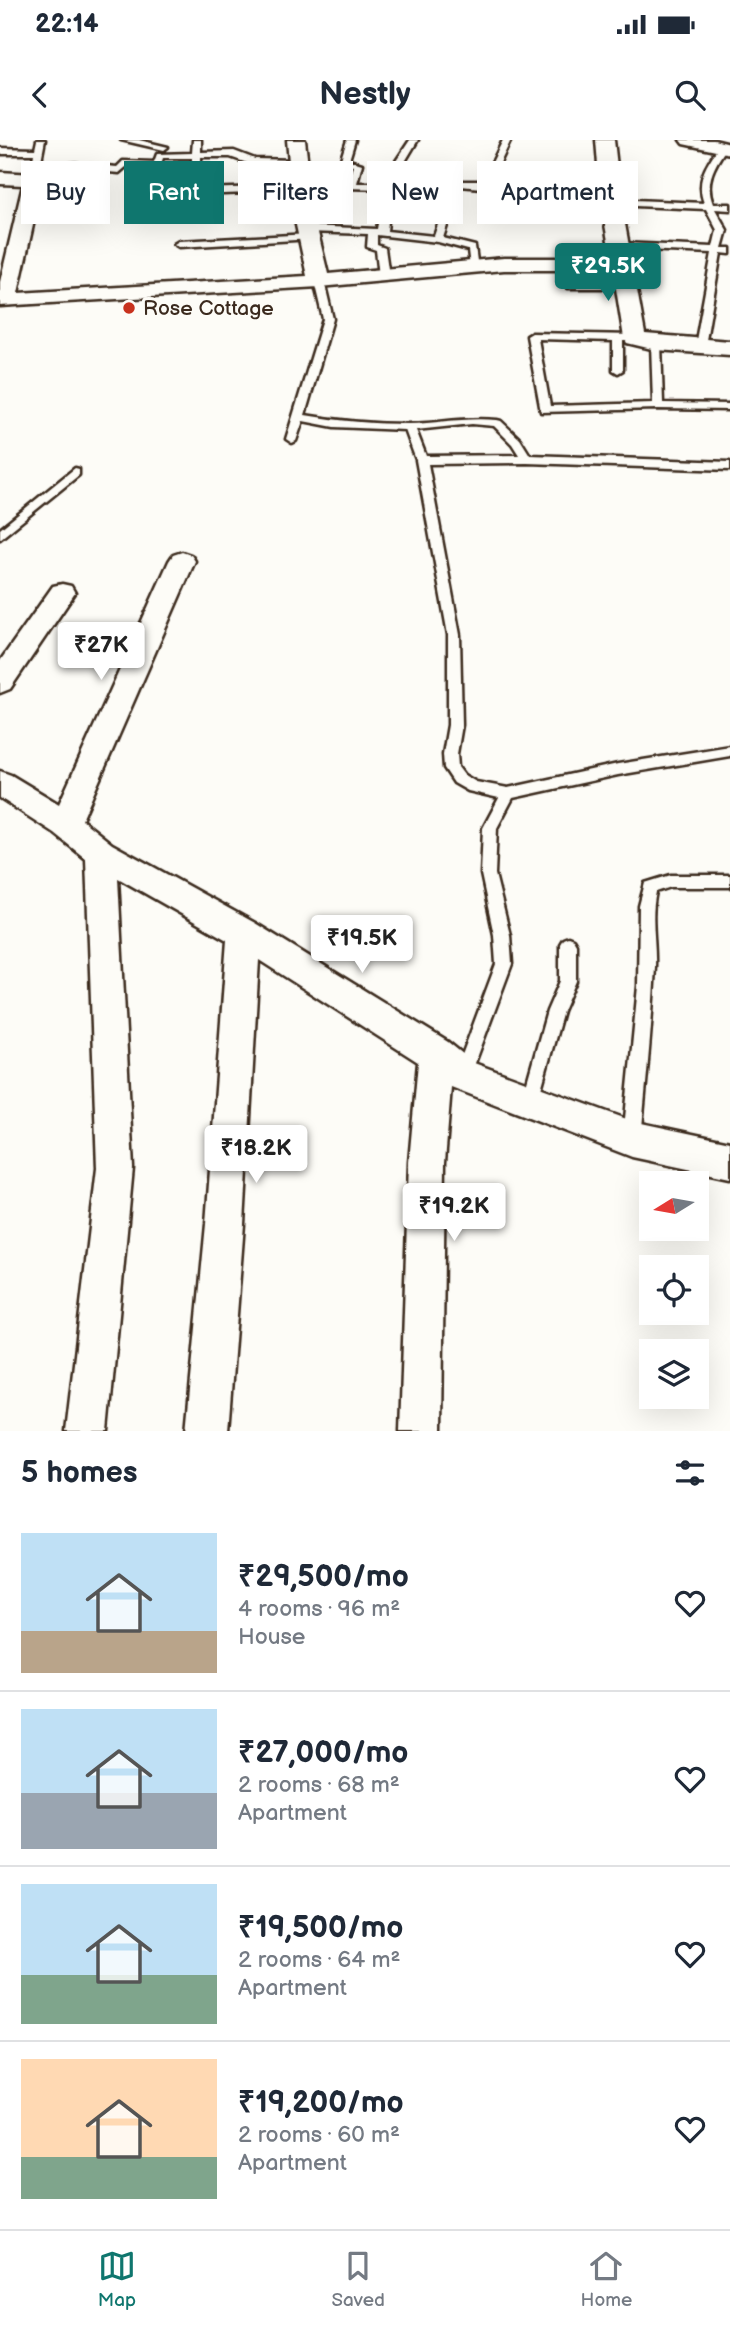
<!DOCTYPE html>
<meta charset="utf-8">
<style>
body{margin:0;font-family:"Balsamiq Sans",sans-serif;background:#f2f2f3;color:#1f2937;height:100vh;display:flex;flex-direction:column;font-size:26px;white-space:nowrap}
*{box-sizing:border-box;margin:0}
p{font-size:23px;color:#747a83}
.icon{flex:none;width:38px;height:38px;fill:none;stroke:currentColor;stroke-width:2;stroke-linecap:round;stroke-linejoin:round}
.map{position:relative;height:1291px;overflow:hidden}
.sheet{display:flex;flex-direction:column;background:#fff;flex:1}
.sheet>*{flex:none}
.hud{position:absolute;left:21px;top:21px;width:690px;height:63px;display:flex;gap:14px}
.needle{width:46px;rotate:259deg}
.tools{position:absolute;left:639px;top:1031px;display:grid;gap:14px}
.tools a{display:grid;place-items:center;width:70px;height:70px;border-radius:0px;background:#fff;box-shadow:0 7px 28px #0002;font-size:35px}
.price{position:absolute;translate:-50% -60px;padding:0 16px;border-radius:7px;background:#fff;color:#222;font-size:23px;line-height:46px;filter:drop-shadow(0 2px 4px #0008)}
.price::after{content:'';position:absolute;left:50%;top:42px;width:21px;height:16px;margin-left:-10px;background:inherit;clip-path:polygon(0 0,100% 0,50% 100%)}
.price.on{background:#0f766e;color:#fff}
ul{padding:0;list-style:none}
li{display:flex;align-items:center;gap:21px;height:175px;padding:0 21px}
li+li{border-top:2px solid #e0e1e3}
li span{display:grid;place-items:center;flex:none;width:196px;height:140px;border-radius:0px;color:#555}
li>.icon{margin-inline-start:auto}
span .icon{width:84px;height:84px;fill:#fffc;stroke-width:1}
li b{font-size:30px}
h2{display:flex;justify-content:space-between;align-items:center;height:84px;padding:0 21px;font-size:30px}
.tag{padding:0 24px;border-radius:0px;background:#fff;box-shadow:0 7px 28px #0002;font-size:24px;line-height:63px}
.tag.on{background:#0f766e;color:#fff}
.status{display:flex;justify-content:space-between;align-items:center;height:49px;padding:0 35px;background:#fff;direction:ltr}
.status svg{height:19px;fill:currentColor}
header{display:flex;justify-content:space-between;align-items:center;height:91px;padding:0 21px;background:#fff;font-size:32px;font-weight:600}
.dock{display:flex;justify-content:space-around;align-items:center;height:98px;border-top:2px solid #e0e1e3;background:#fff;font-size:19px;color:#747a83}
.dock a{display:grid;justify-items:center;gap:4px}
.dock .on{color:#0f766e}
.map>svg:first-child{display:block}
</style>
<div class="status"><b>22:14</b><svg viewBox="0 0 49 12"><path d="M0 12V9h3v3zM5 12V6h3v6zM10 12V3h3v9zM15 12V0h3v12zM26 1h20v11H26zM47 4h2v5h-2z"/></svg></div>
<header><svg class="icon" aria-label="back" viewBox="0 0 24 24"><path d="M15 5l-7 7 7 7"/></svg>Nestly<svg class="icon" aria-label="search" viewBox="0 0 24 24"><circle cx="10" cy="10" r="6"/><path d="M15 15l6 6"/></svg></header>
<div class="map">
<svg width="730" height="1291" viewBox="0 0 730 1291">
<rect width="100%" height="100%" fill="#fdfcf7"/>
<filter id="ink" filterUnits="userSpaceOnUse"><feTurbulence type="fractalNoise" baseFrequency=".0143" numOctaves="2"/><feDisplacementMap in="SourceGraphic" scale="14" xChannelSelector="R" yChannelSelector="G"/><feConvolveMatrix kernelMatrix="1 2 1 2 8 2 1 2 1" color-interpolation-filters="sRGB"/></filter>
<g filter="url(#ink)">
<g fill="none" stroke-linecap="round" stroke-linejoin="round">
<g stroke="#3b2a1e" stroke-width="5">
<path id="service" d="M37 0H45L40 26 75 23 117 27 123 21 154 22 157 14 192 13 193 0H201V12L234 11 255 19 297 20 301 23 297 26 253 25 230 17H201V49L296 46V42L299 41 348 42 353 26 340 22 347 0H355L349 20 362 24 357 43H385L392 27 410 0H418L397 35 390 63 387 91 434 96 453 41H483L503 0H511L491 42 524 46 528 49 524 52 460 46 443 98 475 106 478 129 470 127 468 110 438 102 377 95V105L385 108 389 136 384 139 379 136 376 110 367 107 368 94 307 92 302 89 307 86 377 89 384 49 304 47 303 50 300 51 196 55 192 52V18H163L160 27H126L119 33 75 29 39 31 38 37 34 40 30 37 34 14H0V8L35 9Z
M121 0H139L168 7 164 10Z
M720 5 727 7C715 25 704 41 713 64H730V70L715 69 727 90 722 108H730V114L721 113 705 206 700 209 695 206 712 113 620 109 615 106 620 103 713 107 717 90 706 69 611 65 606 62 611 59 704 63C695 40 707 24 720 5Z
M309 94 312 95V99L179 107 174 104 179 101Z
M319 138 324 141 333 179 305 275C339 281 374 284 409 284 439 283 467 277 497 280L501 281 520 299 530 315 730 322V330L527 323 428 324 460 495 462 585 457 614 458 627 464 635 476 642 508 648 618 624 730 606V616L618 635 513 658 497 688 495 734 510 795 512 824 471 934 469 940 463 942 457 940 455 934 496 824 494 795 481 734 483 688 499 658 468 651 454 643 444 628 443 614 448 585V495L416 320 405 290 334 287 303 281 296 301 292 303 286 299 323 179 314 141ZM472 284 494 286 512 304 519 315 426 316 416 290Z
M571 143 625 142 630 145 625 148H568V144Z
M532 193 635 195 640 198 635 201H623V230L618 233 613 230V201L538 199 550 266 653 263 651 203 656 200 661 203 663 263 730 264V270L658 269 541 272 527 196Z
M75 328 79 329V335L0 399V389Z
M671 735H730V747H671L656 752C650 777 656 802 655 827 652 885 646 942 641 999L638 1005 632 1007 626 1005 623 999 638 846 639 766 645 743Z
M568 797 573 799 576 804V841L563 871 538 960 536 966 530 968 524 966 522 960 547 871 560 841V804L563 799Z"/>
</g>
<g stroke="#3b2a1e" stroke-width="5">
<path id="minor" d="M287 0H305L314 76 328 134 504 118H611L601 62 596 0H614L621 62 645 194 730 201V215L656 210 627 203 624 198 613 130H504L319 147 0 166V142L23 45 0 44V32L34 34 43 40 18 153 307 136 294 76Z
M680 0H714L730 4V14L683 4Z
M182 412 191 415 195 421 82 680 112 704 255 783 448 902 474 923 632 981 730 1002V1038L632 1017 451 947 445 1022 442 1291H400L409 1022 418 922 259 820 244 1084 228 1291H186L206 1084 227 800 118 738 133 1028 108 1291H66L97 1028 86 719 54 693 0 658V631L11 635 59 664 169 421 173 415Z
M62 444 71 446 75 453 10 549 0 553V521L53 446Z"/>
</g>
<use href="#service" fill="#fdfcf7" fill-rule="evenodd"/>
<use href="#minor" fill="#fdfcf7" fill-rule="evenodd"/>
</g>
</g>
<circle fill="#c8321e" stroke="#fdfcf7" stroke-width="2.5" cx="129" cy="168" r="7"/>
<g text-anchor="middle" stroke-width="6" stroke-linejoin="round" paint-order="stroke">
<g font-size="21" fill="#3b2a1e" stroke="#fdfcf7" text-anchor="start">
<text x="143" y="175">Rose Cottage</text>
</g>
</g>
</svg>
<div class="tools">
<a><svg class="needle" viewBox="-14 -14 28 28"><path d="M0-13l5 13h-10z" fill="#e53935"/><path d="M0 13l5-13h-10z" fill="#747a83"/></svg></a>
<a><svg class="icon" aria-label="locate" viewBox="0 0 24 24"><circle cx="12" cy="12" r="6"/><path d="M12 2v4M12 18v4M2 12h4M18 12h4"/></svg></a>
<a><svg class="icon" aria-label="layers" viewBox="0 0 24 24"><path d="M12 4l9 5-9 5-9-5zM3 14l9 5 9-5"/></svg></a>
</div>
<b class="price on" style="left:608px;top:163px">₹29.5K</b>
<b class="price" style="left:101px;top:542px">₹27K</b>
<b class="price" style="left:362px;top:835px">₹19.5K</b>
<b class="price" style="left:256px;top:1045px">₹18.2K</b>
<b class="price" style="left:454px;top:1103px">₹19.2K</b>
<div class="hud">
<a class="tag">Buy</a>
<a class="tag on">Rent</a>
<a class="tag">Filters</a>
<a class="tag">New</a>
<a class="tag">Apartment</a>
</div>
</div>
<section class="sheet">
<h2>5 homes<svg class="icon" aria-label="filters" viewBox="0 0 24 24"><path d="M4 7h16M4 17h16"/><circle cx="9" cy="7" r="2"/><circle cx="15" cy="17" r="2"/></svg></h2>
<ul>
<li><span style="background:linear-gradient(#bfe0f5 70%,#b9a48a 0)"><svg class="icon" aria-label="home" viewBox="0 0 24 24"><path d="M3 11l9-7 9 7M6 9v11h12V9"/></svg></span><div><b>₹29,500/mo</b><p>4 rooms · 96 m²</p><p>House</p></div><svg class="icon" aria-label="heart" viewBox="0 0 24 24"><path d="M12 20l-8-8c-3-5 5-10 8-4 3-6 11-1 8 4z"/></svg></li>
<li><span style="background:linear-gradient(#bfe0f5 60%,#9aa5b1 0)"><svg class="icon" aria-label="home" viewBox="0 0 24 24"><path d="M3 11l9-7 9 7M6 9v11h12V9"/></svg></span><div><b>₹27,000/mo</b><p>2 rooms · 68 m²</p><p>Apartment</p></div><svg class="icon" aria-label="heart" viewBox="0 0 24 24"><path d="M12 20l-8-8c-3-5 5-10 8-4 3-6 11-1 8 4z"/></svg></li>
<li><span style="background:linear-gradient(#bfe0f5 65%,#7fa58c 0)"><svg class="icon" aria-label="home" viewBox="0 0 24 24"><path d="M3 11l9-7 9 7M6 9v11h12V9"/></svg></span><div><b>₹19,500/mo</b><p>2 rooms · 64 m²</p><p>Apartment</p></div><svg class="icon" aria-label="heart" viewBox="0 0 24 24"><path d="M12 20l-8-8c-3-5 5-10 8-4 3-6 11-1 8 4z"/></svg></li>
<li><span style="background:linear-gradient(#ffd9b3 70%,#7fa58c 0)"><svg class="icon" aria-label="home" viewBox="0 0 24 24"><path d="M3 11l9-7 9 7M6 9v11h12V9"/></svg></span><div><b>₹19,200/mo</b><p>2 rooms · 60 m²</p><p>Apartment</p></div><svg class="icon" aria-label="heart" viewBox="0 0 24 24"><path d="M12 20l-8-8c-3-5 5-10 8-4 3-6 11-1 8 4z"/></svg></li>
</ul>
</section>
<nav class="dock">
<a class="on"><svg class="icon" aria-label="map" viewBox="0 0 24 24"><path d="M3 6l6-2 6 2 6-2v14l-6 2-6-2-6 2zM9 4v14M15 6v14"/></svg>Map</a>
<a><svg class="icon" aria-label="saved" viewBox="0 0 24 24"><path d="M7 4h10v16l-5-4-5 4z"/></svg>Saved</a>
<a><svg class="icon" aria-label="home" viewBox="0 0 24 24"><path d="M3 11l9-7 9 7M6 9v11h12V9"/></svg>Home</a>
</nav>
